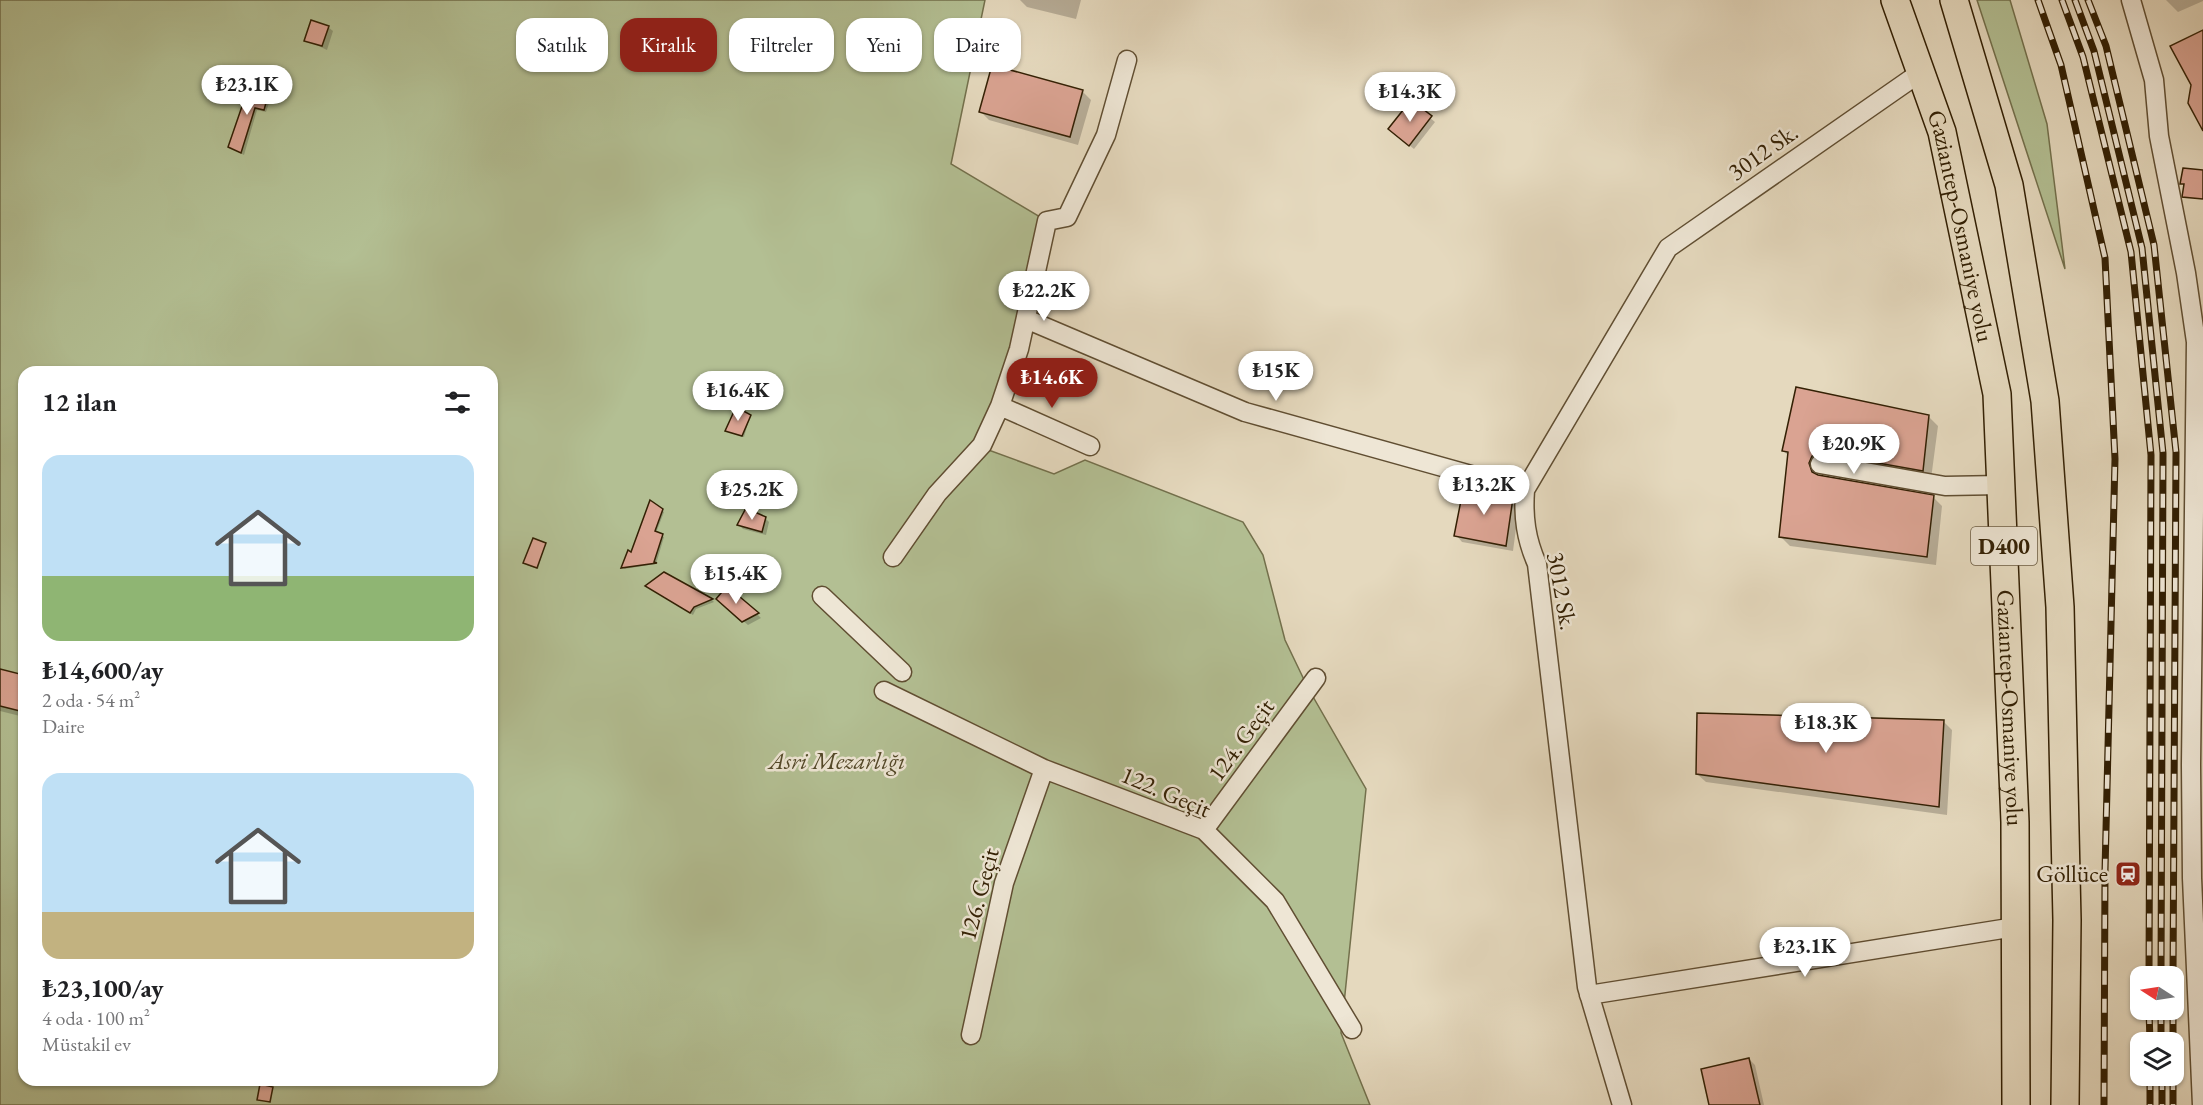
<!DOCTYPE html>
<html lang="tr">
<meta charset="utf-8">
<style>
body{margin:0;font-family:"EB Garamond",serif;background:#f6f6f6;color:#202124;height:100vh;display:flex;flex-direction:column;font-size:22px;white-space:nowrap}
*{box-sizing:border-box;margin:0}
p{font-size:20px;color:#757577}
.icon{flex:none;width:33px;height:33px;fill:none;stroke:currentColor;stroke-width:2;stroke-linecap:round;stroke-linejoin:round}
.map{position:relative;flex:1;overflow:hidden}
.details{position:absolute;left:18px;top:366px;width:480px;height:720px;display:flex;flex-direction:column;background:#fff;border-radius:18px;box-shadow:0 2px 4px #0004}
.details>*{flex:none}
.hud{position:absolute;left:516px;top:18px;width:570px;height:54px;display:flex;gap:12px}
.needle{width:39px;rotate:282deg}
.fabs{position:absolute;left:2130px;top:966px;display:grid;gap:12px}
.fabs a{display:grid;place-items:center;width:54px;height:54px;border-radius:12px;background:#fff;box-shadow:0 2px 4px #0004;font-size:30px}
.price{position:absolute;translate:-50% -51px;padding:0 14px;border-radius:21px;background:#fff;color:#222;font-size:20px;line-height:39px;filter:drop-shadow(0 2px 3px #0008)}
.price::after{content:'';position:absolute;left:50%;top:36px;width:18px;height:14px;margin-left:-9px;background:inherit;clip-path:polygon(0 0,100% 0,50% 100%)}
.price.active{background:#8f2418;color:#fff}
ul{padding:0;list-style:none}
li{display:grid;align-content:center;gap:12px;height:318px;padding:0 24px}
li span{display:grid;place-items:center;height:186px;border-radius:18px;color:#555}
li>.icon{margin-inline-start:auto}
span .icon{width:108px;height:108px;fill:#fffc;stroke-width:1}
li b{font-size:26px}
h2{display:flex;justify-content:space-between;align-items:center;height:72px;padding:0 24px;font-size:26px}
.chip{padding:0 21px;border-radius:18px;background:#fff;box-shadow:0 2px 4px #0004;font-size:21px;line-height:54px}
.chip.active{background:#8f2418;color:#fff}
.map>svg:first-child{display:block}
</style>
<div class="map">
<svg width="2203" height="1105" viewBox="0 0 2203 1105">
<rect width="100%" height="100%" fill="#e5d9be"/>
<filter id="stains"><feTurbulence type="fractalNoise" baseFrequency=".00333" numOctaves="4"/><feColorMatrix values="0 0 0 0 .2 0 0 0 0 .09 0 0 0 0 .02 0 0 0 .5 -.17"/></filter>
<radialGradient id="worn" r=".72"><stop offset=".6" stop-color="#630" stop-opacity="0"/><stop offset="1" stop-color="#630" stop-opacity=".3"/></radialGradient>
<path fill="#b3bf93" stroke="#73704c" stroke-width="1.5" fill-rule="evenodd" d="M0 0H985L951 164 1047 221 983 448 1054 474 1085 460 1243 522 1263 555 1285 640 1308 688 1366 789 1341 1033 1370 1105H0ZM24 372H492V1080H24Z
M1977 0H2010L2047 124 2065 269Z"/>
<path fill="#0003" d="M1020 0H1081L1076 19 1027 7Z
M2166 0H2203V1L2178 12Z
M328 27 333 31 327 50 306 40Z
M250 88 271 97 266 112 257 110 244 155 229 147Z
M1082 91 1091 100 1078 145 989 120 980 111Z
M1411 102 1435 122 1414 149 1394 133Z
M750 416 744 437 726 431Z
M1929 417 1938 426 1931 479 1821 465 1817 472 1819 477 1933 497 1942 506 1936 565 1790 546 1781 537 1789 456 1783 451Z
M1513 500 1519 506 1513 551 1462 542 1456 535Z
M651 502 664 512 656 533 664 537 656 564 624 569 629 552 632 554Z
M765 518 769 522 766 535 743 529 739 525Z
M545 544 538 569 527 565 525 563Z
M664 574 712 600 714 602 696 609 693 615 650 588Z
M727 588 758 615 761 618 748 625 722 603Z
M0 670 24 676V717L0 711Z
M1943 721 1952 730 1947 815 1706 782 1697 774Z
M1749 1059 1755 1065 1764 1105H1710Z
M272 1088 271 1103 258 1099Z"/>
<path fill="#daa392" stroke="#332004" stroke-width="1.5" d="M311 20 329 26 322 46 304 41Z
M2203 30V131L2188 103 2191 85 2170 46Z
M992 65 1083 90 1070 137 979 112Z
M249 86 269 92 264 110 255 108 241 153 228 147Z
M1411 100 1432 116 1409 146 1388 129Z
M2183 168 2203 170V199L2182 197 2184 184H2180Z
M1796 387 1929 415 1923 471 1822 453 1812 456 1809 463 1812 472 1818 475 1934 495 1927 557 1779 537 1788 452 1782 451Z
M736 407 751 415 742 436 725 431Z
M1464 485 1513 498 1506 546 1454 536Z
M650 500 663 509 655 531 663 534 654 562 657 563 621 568 628 550 631 552Z
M746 508 766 517 762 532 737 525Z
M533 538 546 543 537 568 523 563Z
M664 572 713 599 694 607 690 613 645 586Z
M727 586 759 613 742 622 716 599Z
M0 669 24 675V712L0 706Z
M1697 713 1944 720 1939 807 1696 774Z
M1749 1058 1760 1105H1709L1701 1069Z
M260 1084 273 1087 270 1102 257 1100Z"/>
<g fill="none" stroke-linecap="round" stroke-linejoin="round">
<g stroke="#604e32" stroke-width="21">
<path id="minor" d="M2131 0 2154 80 2159 136 2186 273 2196 342 2191 765 2192 878 2202 1105
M1026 319 1245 412 1525 490
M1000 406 1090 446
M1820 464 1945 486 2001 485
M893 557 937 494 982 445 1000 406 1019 349 1047 221 1067 217 1106 135 1127 60
M822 596 902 672
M884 691 1044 769 1204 830 1275 901 1352 1029
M1204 830 1316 678
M1589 995 2015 927
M971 1035 1004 883 1044 769
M1622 1105 1587 987 1537 564C1526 539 1523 517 1525 490L1668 248 1921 72"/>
</g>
<g stroke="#332004" stroke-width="30">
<g id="highway">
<path id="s1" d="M1895 0 1942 132 1997 394 2015 822 2016 1105"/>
<path d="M1954 0 2009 185 2045 401 2060 607 2067 920 2065 1105"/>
</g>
</g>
<use href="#minor" stroke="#eee6d5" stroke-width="18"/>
<use href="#highway" stroke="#e5d9be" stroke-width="27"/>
<g stroke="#332004" stroke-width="7">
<path id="rail" d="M2038 0 2061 65 2105 258 2115 459 2105 871 2104 1105
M2062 0 2083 57 2131 252 2151 455 2149 976
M2075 0 2094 51 2142 248 2163 453 2161 976
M2088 0 2106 46 2154 245 2176 452 2173 976
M2149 1010 2150 1042
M2161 1010V1042
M2173 1010V1042
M2150 1076V1105
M2162 1076V1105
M2173 1076V1105"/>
</g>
<use href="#rail" stroke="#eee6d5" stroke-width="4.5" stroke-dasharray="14" stroke-linecap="butt"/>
</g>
<defs>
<g id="station-square" transform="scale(1.35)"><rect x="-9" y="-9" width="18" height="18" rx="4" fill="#8f2418" stroke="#eee6d5"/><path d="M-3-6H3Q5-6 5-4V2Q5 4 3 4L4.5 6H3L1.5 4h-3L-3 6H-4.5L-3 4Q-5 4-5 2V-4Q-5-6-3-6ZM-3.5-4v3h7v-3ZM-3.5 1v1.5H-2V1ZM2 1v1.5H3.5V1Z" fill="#fff"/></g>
</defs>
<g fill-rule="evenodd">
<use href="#station-square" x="2128" y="874"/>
</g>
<g text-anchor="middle" stroke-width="5" stroke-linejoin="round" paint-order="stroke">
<rect fill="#eee6d5" stroke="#6b5b43" stroke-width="1.5" x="1971" y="527" width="66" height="38" rx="4.5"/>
<g font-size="22" font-weight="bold" fill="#332004">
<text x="2004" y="554">D400</text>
</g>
<g font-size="24" fill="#332004" stroke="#eee6d5">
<text transform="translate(1763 152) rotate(-35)" y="8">3012 Sk.</text>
<text dy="8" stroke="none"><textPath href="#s1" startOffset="236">Gaziantep-Osmaniye yolu</textPath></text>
<text transform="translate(1562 591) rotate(80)" y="8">3012 Sk.</text>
<text dy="8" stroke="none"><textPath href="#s1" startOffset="722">Gaziantep-Osmaniye yolu</textPath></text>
<text transform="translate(1241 740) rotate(-54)" y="8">124. Geçit</text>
<text transform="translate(1166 792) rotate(23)" y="8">122. Geçit</text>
<text transform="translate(979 894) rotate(-75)" y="8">126. Geçit</text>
</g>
<g font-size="24" font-style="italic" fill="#534828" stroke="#eee6d5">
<text x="837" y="769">Asri Mezarlığı</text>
</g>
<g font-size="24" fill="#332004" stroke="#eee6d5" text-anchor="end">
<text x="2108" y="882">Göllüce</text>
</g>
</g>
<rect width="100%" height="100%" filter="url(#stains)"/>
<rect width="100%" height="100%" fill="url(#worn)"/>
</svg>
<div class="fabs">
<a><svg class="needle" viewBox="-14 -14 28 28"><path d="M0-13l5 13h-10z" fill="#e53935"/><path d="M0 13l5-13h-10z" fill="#757577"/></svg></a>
<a><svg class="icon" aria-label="layers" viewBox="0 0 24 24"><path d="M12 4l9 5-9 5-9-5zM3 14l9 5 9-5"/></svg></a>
</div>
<b class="price" style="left:247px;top:116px">₺23.1K</b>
<b class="price" style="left:1410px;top:123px">₺14.3K</b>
<b class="price" style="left:1044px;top:322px">₺22.2K</b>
<b class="price" style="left:1276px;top:402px">₺15K</b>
<b class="price active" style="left:1052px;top:409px">₺14.6K</b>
<b class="price" style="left:738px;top:422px">₺16.4K</b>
<b class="price" style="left:1854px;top:475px">₺20.9K</b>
<b class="price" style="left:1484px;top:516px">₺13.2K</b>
<b class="price" style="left:752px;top:521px">₺25.2K</b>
<b class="price" style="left:736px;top:605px">₺15.4K</b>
<b class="price" style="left:1826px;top:754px">₺18.3K</b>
<b class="price" style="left:1805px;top:978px">₺23.1K</b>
<div class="hud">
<a class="chip">Satılık</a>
<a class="chip active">Kiralık</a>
<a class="chip">Filtreler</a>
<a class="chip">Yeni</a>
<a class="chip">Daire</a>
</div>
<section class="details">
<h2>12 ilan<svg class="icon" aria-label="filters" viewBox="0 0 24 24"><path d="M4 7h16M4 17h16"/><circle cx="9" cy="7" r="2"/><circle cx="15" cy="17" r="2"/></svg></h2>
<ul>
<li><span style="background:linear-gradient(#bfe0f5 65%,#8fb573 0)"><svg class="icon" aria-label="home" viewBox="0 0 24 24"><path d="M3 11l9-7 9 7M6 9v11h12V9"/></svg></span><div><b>₺14,600/ay</b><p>2 oda · 54 m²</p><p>Daire</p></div></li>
<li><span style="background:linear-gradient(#bfe0f5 75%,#c2b280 0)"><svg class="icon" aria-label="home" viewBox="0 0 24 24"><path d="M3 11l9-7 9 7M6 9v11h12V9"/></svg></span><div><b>₺23,100/ay</b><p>4 oda · 100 m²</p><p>Müstakil ev</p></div></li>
</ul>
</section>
</div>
